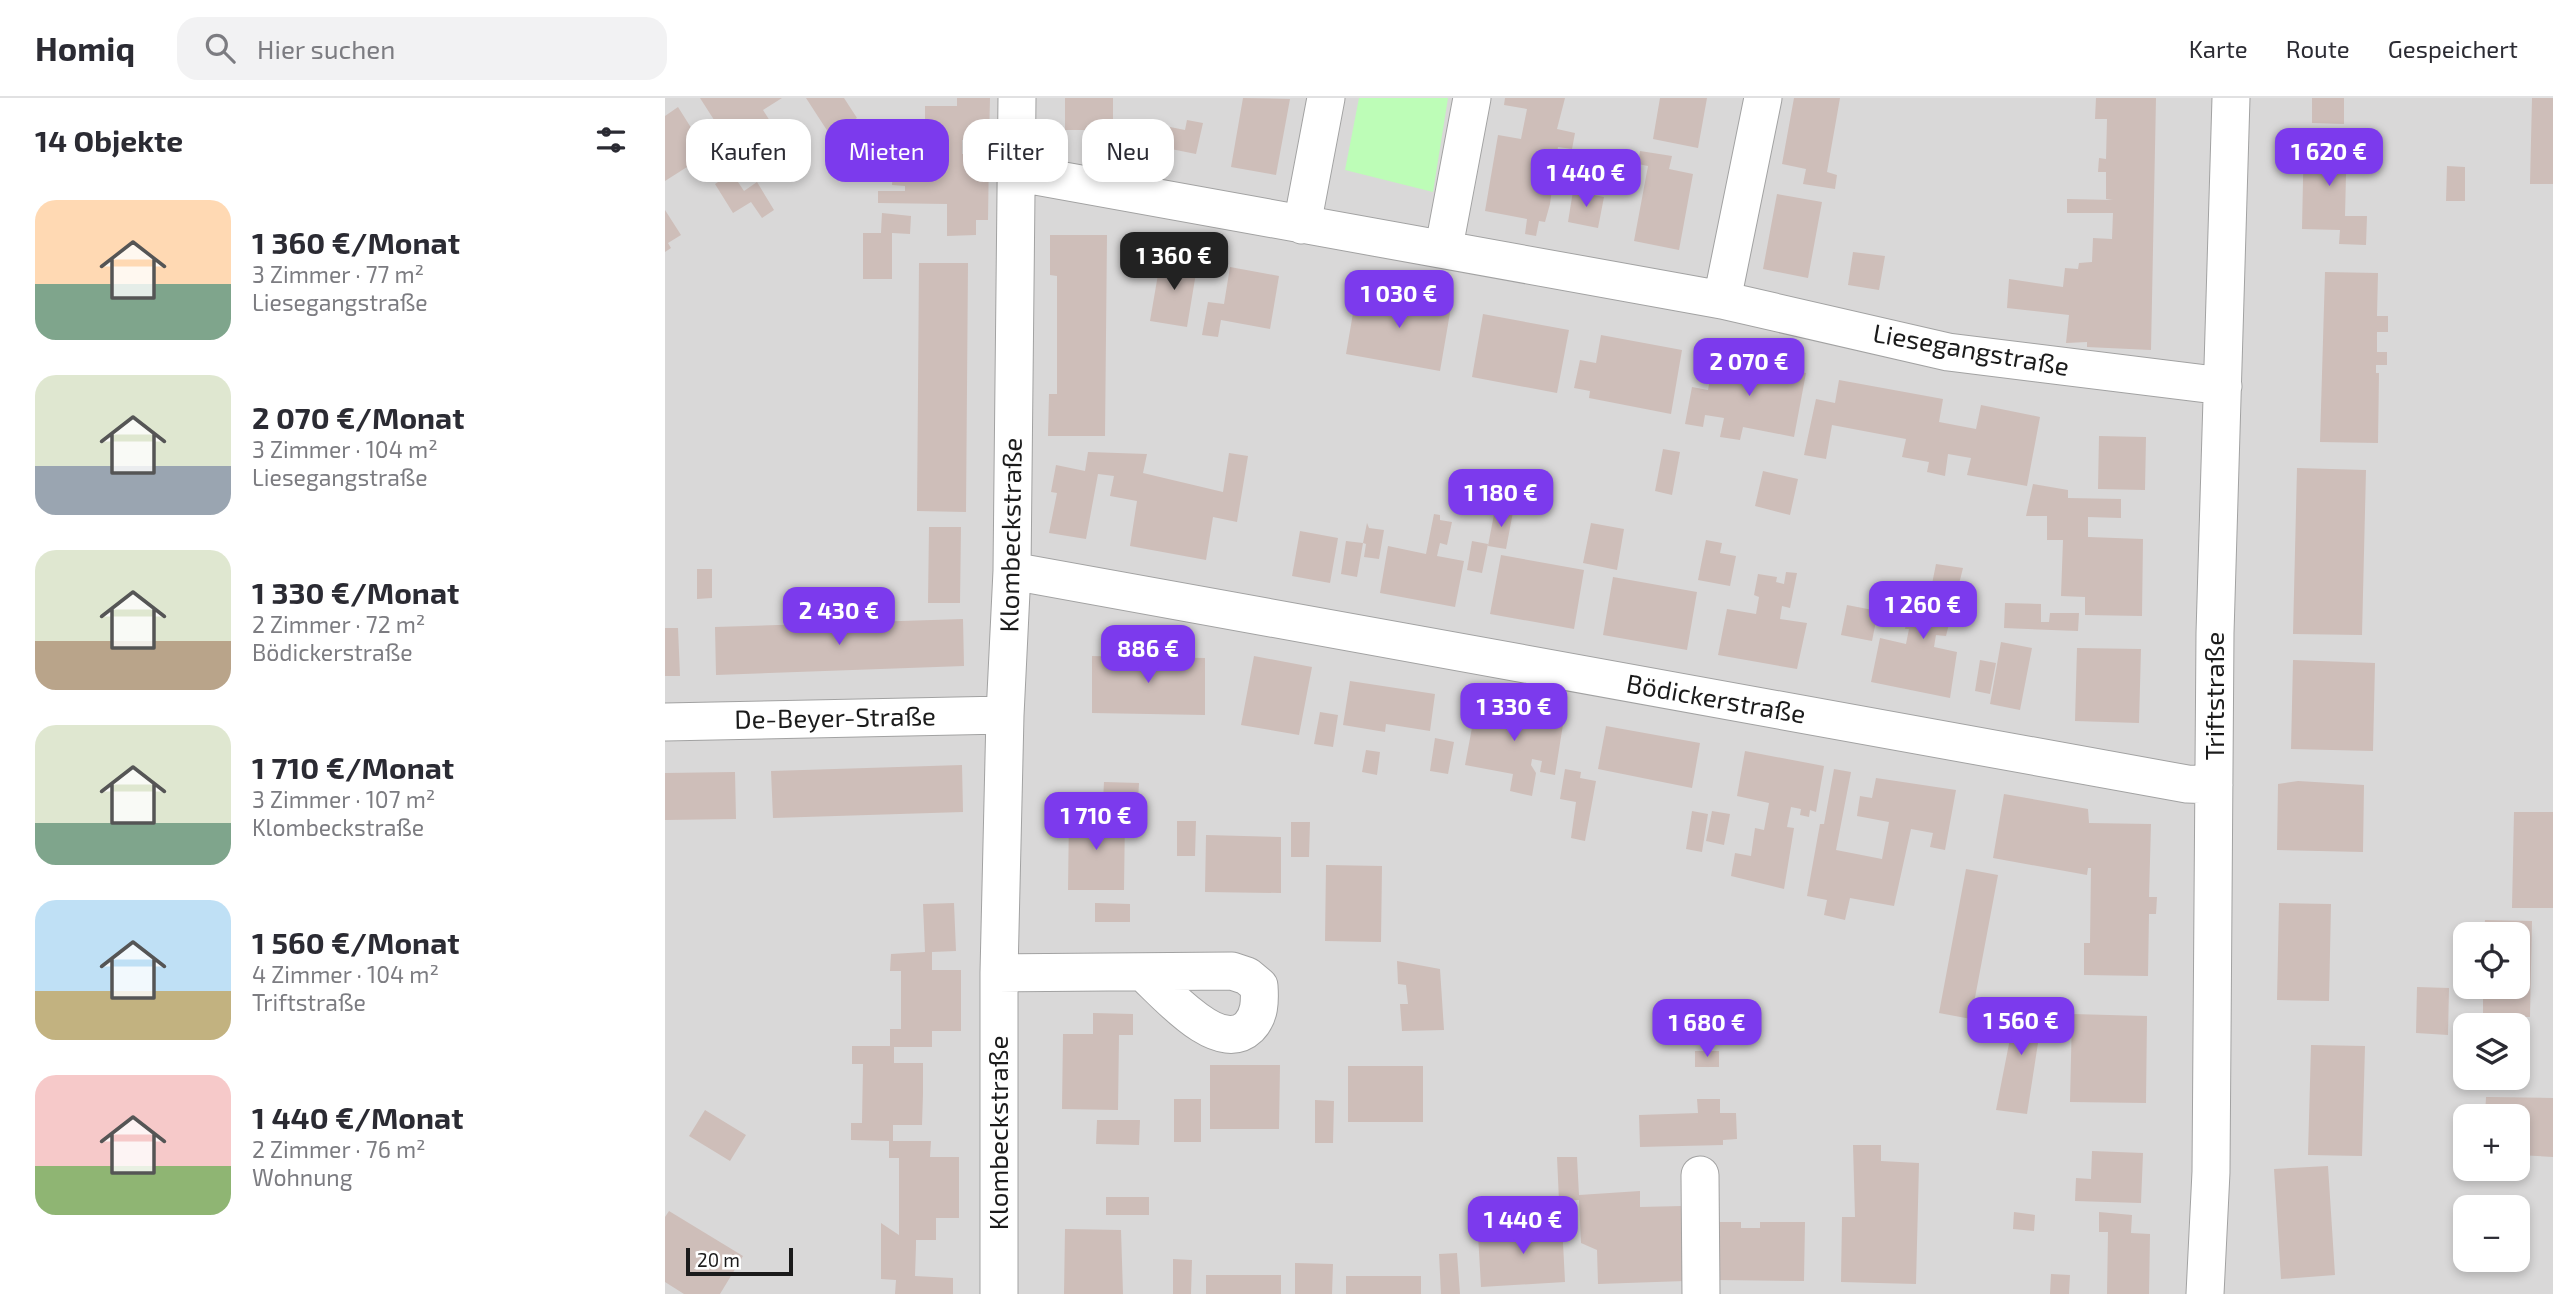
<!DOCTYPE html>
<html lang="de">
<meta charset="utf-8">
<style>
body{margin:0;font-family:"Exo 2",sans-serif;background:#f2f2f3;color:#2b2b33;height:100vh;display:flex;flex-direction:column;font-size:26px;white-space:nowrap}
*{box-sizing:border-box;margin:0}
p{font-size:23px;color:#7c7c81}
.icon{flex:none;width:38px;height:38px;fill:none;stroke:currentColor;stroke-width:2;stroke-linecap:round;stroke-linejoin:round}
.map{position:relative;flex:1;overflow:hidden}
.panel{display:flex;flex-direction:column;background:#fff;width:665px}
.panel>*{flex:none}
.hud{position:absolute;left:21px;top:21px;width:665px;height:63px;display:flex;gap:14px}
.buttons{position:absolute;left:1788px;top:824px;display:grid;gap:14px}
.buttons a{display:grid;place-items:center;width:77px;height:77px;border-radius:14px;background:#fff;box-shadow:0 4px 10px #0003;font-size:35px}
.scale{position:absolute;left:21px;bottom:18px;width:107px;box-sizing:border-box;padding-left:7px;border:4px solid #1b1b1b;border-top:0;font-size:19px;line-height:24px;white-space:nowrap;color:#1b1b1b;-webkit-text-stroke:5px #fff;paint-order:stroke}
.price{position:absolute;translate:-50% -60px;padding:0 16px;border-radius:14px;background:#7c3aed;color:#fff;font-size:23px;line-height:46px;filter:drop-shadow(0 2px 4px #0008)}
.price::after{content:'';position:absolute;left:50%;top:42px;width:21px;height:16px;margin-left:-10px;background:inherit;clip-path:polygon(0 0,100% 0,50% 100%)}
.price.selected{background:#222;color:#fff}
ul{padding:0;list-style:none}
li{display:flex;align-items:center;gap:21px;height:175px;padding:0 35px}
li span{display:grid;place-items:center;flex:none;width:196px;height:140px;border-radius:21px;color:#555}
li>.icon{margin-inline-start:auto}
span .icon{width:84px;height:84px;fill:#fffc;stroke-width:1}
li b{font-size:30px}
h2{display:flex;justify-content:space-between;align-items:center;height:84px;padding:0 35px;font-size:30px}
.pill{padding:0 24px;border-radius:21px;background:#fff;box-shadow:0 4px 10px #0003;font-size:24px;line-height:63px}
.pill.selected{background:#7c3aed;color:#fff}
header{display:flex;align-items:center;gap:42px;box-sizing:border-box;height:98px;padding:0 35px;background:#fff;border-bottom:2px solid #e1e1e2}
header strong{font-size:33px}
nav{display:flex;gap:38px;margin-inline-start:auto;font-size:24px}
.search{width:490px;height:63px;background:#f2f2f3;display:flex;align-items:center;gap:18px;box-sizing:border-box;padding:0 24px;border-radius:21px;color:#7c7c81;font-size:26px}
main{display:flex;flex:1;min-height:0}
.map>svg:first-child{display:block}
</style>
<header>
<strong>Homiq</strong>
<div class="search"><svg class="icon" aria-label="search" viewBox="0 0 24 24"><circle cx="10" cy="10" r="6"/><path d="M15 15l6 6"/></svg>Hier suchen</div>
<nav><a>Karte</a><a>Route</a><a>Gespeichert</a></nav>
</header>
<main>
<section class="panel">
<h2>14 Objekte<svg class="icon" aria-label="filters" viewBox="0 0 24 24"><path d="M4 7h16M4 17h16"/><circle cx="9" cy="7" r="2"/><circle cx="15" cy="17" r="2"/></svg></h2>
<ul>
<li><span style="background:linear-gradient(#ffd9b3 60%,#7fa58c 0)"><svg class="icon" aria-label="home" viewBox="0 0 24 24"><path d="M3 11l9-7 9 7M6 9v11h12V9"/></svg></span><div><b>1 360 €/Monat</b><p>3 Zimmer · 77 m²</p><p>Liesegangstraße</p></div></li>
<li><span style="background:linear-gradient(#dfe7d0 65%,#9aa5b1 0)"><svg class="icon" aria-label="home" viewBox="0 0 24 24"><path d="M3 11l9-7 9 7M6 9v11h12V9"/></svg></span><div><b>2 070 €/Monat</b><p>3 Zimmer · 104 m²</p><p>Liesegangstraße</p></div></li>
<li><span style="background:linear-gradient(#dfe7d0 65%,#b9a48a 0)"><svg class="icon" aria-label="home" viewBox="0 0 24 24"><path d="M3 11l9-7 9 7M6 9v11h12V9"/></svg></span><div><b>1 330 €/Monat</b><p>2 Zimmer · 72 m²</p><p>Bödickerstraße</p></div></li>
<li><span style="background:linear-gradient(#dfe7d0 70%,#7fa58c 0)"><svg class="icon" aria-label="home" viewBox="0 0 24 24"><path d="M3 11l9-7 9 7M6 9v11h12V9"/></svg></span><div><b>1 710 €/Monat</b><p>3 Zimmer · 107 m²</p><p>Klombeckstraße</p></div></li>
<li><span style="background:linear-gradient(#bfe0f5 65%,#c2b280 0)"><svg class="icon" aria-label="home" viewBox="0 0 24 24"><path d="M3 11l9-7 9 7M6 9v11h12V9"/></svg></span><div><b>1 560 €/Monat</b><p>4 Zimmer · 104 m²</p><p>Triftstraße</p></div></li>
<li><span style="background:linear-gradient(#f6c9c9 65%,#8fb573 0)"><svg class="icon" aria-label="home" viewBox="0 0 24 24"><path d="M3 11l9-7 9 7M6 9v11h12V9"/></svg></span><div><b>1 440 €/Monat</b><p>2 Zimmer · 76 m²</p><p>Wohnung</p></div></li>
</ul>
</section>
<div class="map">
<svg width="1888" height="1196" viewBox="0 0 1888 1196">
<rect width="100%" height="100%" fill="#eee7e0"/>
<path fill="#d9d8d8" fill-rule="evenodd" d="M0 0H1888V1196H0ZM1801 836H1853V889H1801ZM1801 928H1853V980H1801ZM1801 1018H1853V1071H1801ZM1801 1110H1853V1162H1801Z"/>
<path fill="#bdfdb7" d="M694 0H783L768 94 680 72Z"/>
<path fill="#cebeb9" d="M35 0H117L98 12 124 53 85 78Z
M141 0H179L192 20 165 37Z
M292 0H325L324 42H297V56H324L323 122H311V137L282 138V106L213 105V93H240V88L227 87 228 70 282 71V56H269V42H260V8H292Z
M400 0H448V32H400Z
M578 0 625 1 611 77 566 69Z
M840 0H900L892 31 910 35 907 51 893 49 885 106 880 124 874 123 871 138 860 136 862 121 820 113 833 37 856 41 862 11 839 7Z
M995 0H1042L1033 50 988 41Z
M1129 0H1175L1162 74 1172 77 1170 91 1138 86 1141 71 1117 66Z
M1431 0H1491L1486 252 1422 249V244L1401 245 1404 217 1342 210 1344 181 1398 189 1400 170 1413 171 1414 165 1427 164 1428 140 1447 141 1448 115H1402V101L1448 102 1441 101V74H1433L1434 60 1441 61 1442 21H1430Z
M1647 0H1679V26L1647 25Z
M1867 0H1888V86H1865Z
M13 9 47 63 27 76 22 69 0 83V18Z
M522 22 538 25 531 56 501 50 505 29 520 32Z
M1639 34 1682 35 1680 118H1702L1701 147 1674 146 1675 132 1637 131Z
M975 53 1007 58 1004 71 1028 76 1014 152 969 143 983 68 973 66Z
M1782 68 1800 69V103H1781Z
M67 75 79 93 92 84 109 112 97 120 86 104 68 115 50 86Z
M908 93 939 99 933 130 903 124Z
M1112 96 1157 104 1143 180 1098 171Z
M0 112 16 137 3 145 6 150 0 154Z
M217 115 246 118 245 136 227 135V181H198V135H216Z
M385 137H442L440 338H383L384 296H392V178L385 177Z
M1188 154 1220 158 1214 192 1183 187Z
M496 159 533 163 522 229 485 223Z
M254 165H303L301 414 252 413Z
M565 169 614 178 605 231 556 222 553 239 537 237 543 204 559 206Z
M1660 174 1713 175 1712 218H1723V234H1712V254H1722V267H1711V275H1714L1713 345 1655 344Z
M692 192 786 209 775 273 681 256Z
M818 216 904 232 892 295 807 279Z
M936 237 1017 252 1006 316 924 300 925 293 909 290 915 262 931 265Z
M1049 258 1141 275 1129 339 1078 329 1075 342 1055 339 1059 320 1040 317 1038 329 1020 326 1027 289 1043 292Z
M1174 282 1278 301 1274 324 1311 331 1316 307 1375 319 1362 388 1302 377 1306 360 1283 356 1280 378 1262 374 1264 364 1237 359 1241 341 1167 327 1161 361 1139 357 1151 301 1170 305Z
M1434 338 1481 339 1480 392 1433 391Z
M998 351 1015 354 1007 397 990 393Z
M423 354 482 356 478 375 558 394 564 355 583 358 572 424 548 419 541 462 465 448 472 403 445 398 449 378 433 376 421 441 384 435 392 395 386 394 391 367 420 373Z
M1632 370 1701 372 1697 537 1628 536Z
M1098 373 1133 381 1125 417 1090 408Z
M1368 386 1403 392V400L1456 401V420L1423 419V439L1478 441 1477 518 1420 517V499L1396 498 1398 442H1382V418H1361Z
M830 411 848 414 841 451 823 448Z
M769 416 775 417V422L787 424 782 447 775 445 772 458 799 463 790 509 715 495 723 448 761 456Z
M702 425 704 430 719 432 714 461 699 459 701 446 698 445 692 479 676 476 681 443 698 445Z
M926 425 959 431 952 472 918 465Z
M264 429H296L295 505H263Z
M635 433 673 440 665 485 627 478Z
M1041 442 1057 445 1055 455 1071 458 1065 488 1033 482Z
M807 443 823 446 817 475 802 472Z
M836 457 919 472 909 531 825 516Z
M1271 466 1298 470 1281 538 1271 537 1269 549 1292 554 1285 600 1206 584 1215 540 1241 546 1244 531H1240L1248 493 1265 496Z
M32 471H47V500L32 501Z
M1121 474 1132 475 1125 510 1117 508 1115 521 1142 525 1132 571 1053 557 1062 511 1091 516 1094 499 1089 497 1093 476 1112 479 1111 484 1119 486Z
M948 479 1032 494 1022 552 938 537Z
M1340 505 1376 506V524H1384L1385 515H1414L1413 533 1339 530Z
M1182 507 1213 513 1207 543 1176 537Z
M298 521 299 568 51 577 50 529Z
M0 530H13L15 578H0Z
M1336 544 1367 550 1355 612 1325 606Z
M1412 550 1476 551 1474 625 1410 623Z
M466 552H486V559L540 560V617L427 615V558L466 559Z
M589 558 647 569 634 637 576 627Z
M1315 562 1331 565 1325 596 1310 593Z
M1628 562 1710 565 1708 653 1626 651Z
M685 583 770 596 765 633 721 626 720 634 678 627Z
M812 603 899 620 890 677 875 674 877 663 867 661 866 667 871 675 867 698 845 693 848 676 800 667Z
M655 614 673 617 668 649 649 646Z
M941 628 1035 645 1027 690 933 671Z
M770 640 789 644 783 676 765 673Z
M701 652 715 654 712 677 697 674Z
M1080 653 1159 668 1151 714 1145 712 1144 719 1135 717 1136 711 1126 709 1122 729 1129 730 1119 791 1066 778 1070 755 1086 758 1090 730 1099 732 1104 705 1072 698Z
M297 667 298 714 108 720 106 673Z
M900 671 916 674 915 680 931 683 920 743 906 740 911 704 895 701Z
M1169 671 1186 674 1171 752 1217 761 1224 724 1192 718 1195 698 1207 700 1211 680 1291 692 1280 752 1265 749 1268 735 1246 731 1229 808 1185 800 1180 822 1159 817 1162 802 1142 798 1155 726H1159Z
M70 674 71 721 0 722V675Z
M1633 683 1699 687 1698 754 1612 752 1613 686Z
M439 684 474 685 473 704H438Z
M1339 696 1423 711 1424 725 1486 726 1484 799H1492L1491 816H1484L1483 878 1419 877V845H1425L1426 770H1423L1422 777 1328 760Z
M1027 713 1043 716 1037 754 1021 751Z
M1047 713 1065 716 1059 747 1041 743Z
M1849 714H1888V810H1847Z
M404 716 460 717 459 792H403Z
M512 723H531L530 758H512Z
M626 724H645L644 759H626Z
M541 737 616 739V795L540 794Z
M661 767 717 768 716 844 660 843Z
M1301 771 1333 777 1306 921 1274 915Z
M289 805 291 853 267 854V872H296V933H267V949H229V965H258V996L257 1027H228V1043H266L265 1059H294V1120H271V1142H251V1148L250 1178 288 1180V1196H230L231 1182 216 1181V1125L234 1137V1060H224V1043L186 1042V1025H197L198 966H187V948H225V931H236V873H225L226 856 260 854 258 806Z
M430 805 465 806V824H430Z
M1614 805 1666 806 1664 903 1612 902Z
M1820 822 1867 823 1865 919H1818V889H1853V836H1819Z
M732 863 775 871 779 932 737 933 735 906H743L741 887 733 886Z
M1752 889 1784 890 1783 937 1751 935Z
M1353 900H1380L1362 1016 1331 1012Z
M428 915 468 916V937H454L453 1012 397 1011 398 936H428Z
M1407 916 1482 918 1481 1005 1405 1004Z
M1646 947 1700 948 1697 1058 1643 1057Z
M1030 953H1054V969H1030Z
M545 967H615L614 1031H545Z
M683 968H758V1024H683Z
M1821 999 1888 1000V1059L1853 1057V1018H1820Z
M509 1001H536V1044H509Z
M1032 1001H1055V1015H1071L1072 1041 1058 1042V1047L975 1049 974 1017 1033 1015Z
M650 1002 669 1003 668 1045H650Z
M40 1012 81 1037 65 1063 24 1038Z
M432 1022H475L474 1047 431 1046Z
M1188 1047H1216V1063L1254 1065 1251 1186 1176 1184 1177 1119H1190Z
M1427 1053 1478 1055 1476 1105 1410 1103 1411 1080 1426 1081Z
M892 1059H912L914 1097 975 1093V1109L1017 1108 1020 1183 933 1186 932 1152 916 1145 914 1102 894 1103Z
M1663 1068 1670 1177 1616 1181 1609 1071Z
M441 1099H484V1117H441Z
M4 1113 78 1158 55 1196H19L0 1184V1119Z
M1349 1114 1370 1117 1369 1133 1348 1131Z
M1434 1114 1467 1117 1466 1135 1485 1136 1484 1196H1442L1443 1134H1434Z
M1051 1124H1076V1130H1095V1124H1140L1139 1183 1051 1182Z
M897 1125 900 1184 816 1189 813 1136 854 1133V1127Z
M400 1131 456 1132 458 1196H399Z
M792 1155 795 1196H776L774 1156Z
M508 1161 527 1162 526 1196H508Z
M630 1165 668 1166 667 1196H630Z
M1386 1176 1405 1177 1404 1196H1385Z
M541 1177H616V1196H541Z
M681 1178H756V1196H681Z"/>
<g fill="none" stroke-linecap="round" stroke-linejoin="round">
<g stroke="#a2a2a2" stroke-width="39">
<path id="minor" d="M349 74 1057 202 1283 254 1558 288
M637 127 661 0
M779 149 807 0
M1057 202 1098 0
M347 473 1522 686 1549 687
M0 624 340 617
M334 875 567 873 582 878 594 888C595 903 595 918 584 929 554 958 500 894 478 874
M1035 1077 1036 1196
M334 1196V875L340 617 347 473 352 0
M1540 1196 1546 1074 1550 535 1566 0"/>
</g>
<use href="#minor" stroke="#fff" stroke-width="37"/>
</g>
<g text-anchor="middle" stroke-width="6" stroke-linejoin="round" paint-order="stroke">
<g font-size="26" fill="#1b1b1b" stroke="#fff">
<text transform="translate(1306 252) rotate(10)" y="9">Liesegangstraße</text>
<text transform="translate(346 437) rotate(-89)" y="9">Klombeckstraße</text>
<text transform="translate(1550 598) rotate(-90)" y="9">Triftstraße</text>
<text transform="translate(1051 601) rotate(10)" y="9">Bödickerstraße</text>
<text transform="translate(170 620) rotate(-1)" y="9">De-Beyer-Straße</text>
<text transform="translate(334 1035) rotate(-90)" y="9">Klombeckstraße</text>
</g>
</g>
</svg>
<div class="buttons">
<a><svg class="icon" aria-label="locate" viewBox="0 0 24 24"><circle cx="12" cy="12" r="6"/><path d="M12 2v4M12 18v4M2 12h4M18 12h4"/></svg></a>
<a><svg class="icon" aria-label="layers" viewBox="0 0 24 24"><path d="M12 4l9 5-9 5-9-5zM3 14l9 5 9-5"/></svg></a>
<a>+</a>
<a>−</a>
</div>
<div class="scale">20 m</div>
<b class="price" style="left:1664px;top:90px">1 620 €</b>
<b class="price" style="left:921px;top:111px">1 440 €</b>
<b class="price selected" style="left:509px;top:194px">1 360 €</b>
<b class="price" style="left:734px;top:232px">1 030 €</b>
<b class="price" style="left:1084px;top:300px">2 070 €</b>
<b class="price" style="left:836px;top:431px">1 180 €</b>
<b class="price" style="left:1258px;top:543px">1 260 €</b>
<b class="price" style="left:174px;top:549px">2 430 €</b>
<b class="price" style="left:483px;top:587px">886 €</b>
<b class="price" style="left:849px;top:645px">1 330 €</b>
<b class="price" style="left:431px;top:754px">1 710 €</b>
<b class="price" style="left:1356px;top:959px">1 560 €</b>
<b class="price" style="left:1042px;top:961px">1 680 €</b>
<b class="price" style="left:858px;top:1158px">1 440 €</b>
<div class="hud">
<a class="pill">Kaufen</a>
<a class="pill selected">Mieten</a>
<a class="pill">Filter</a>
<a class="pill">Neu</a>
</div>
</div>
</main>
